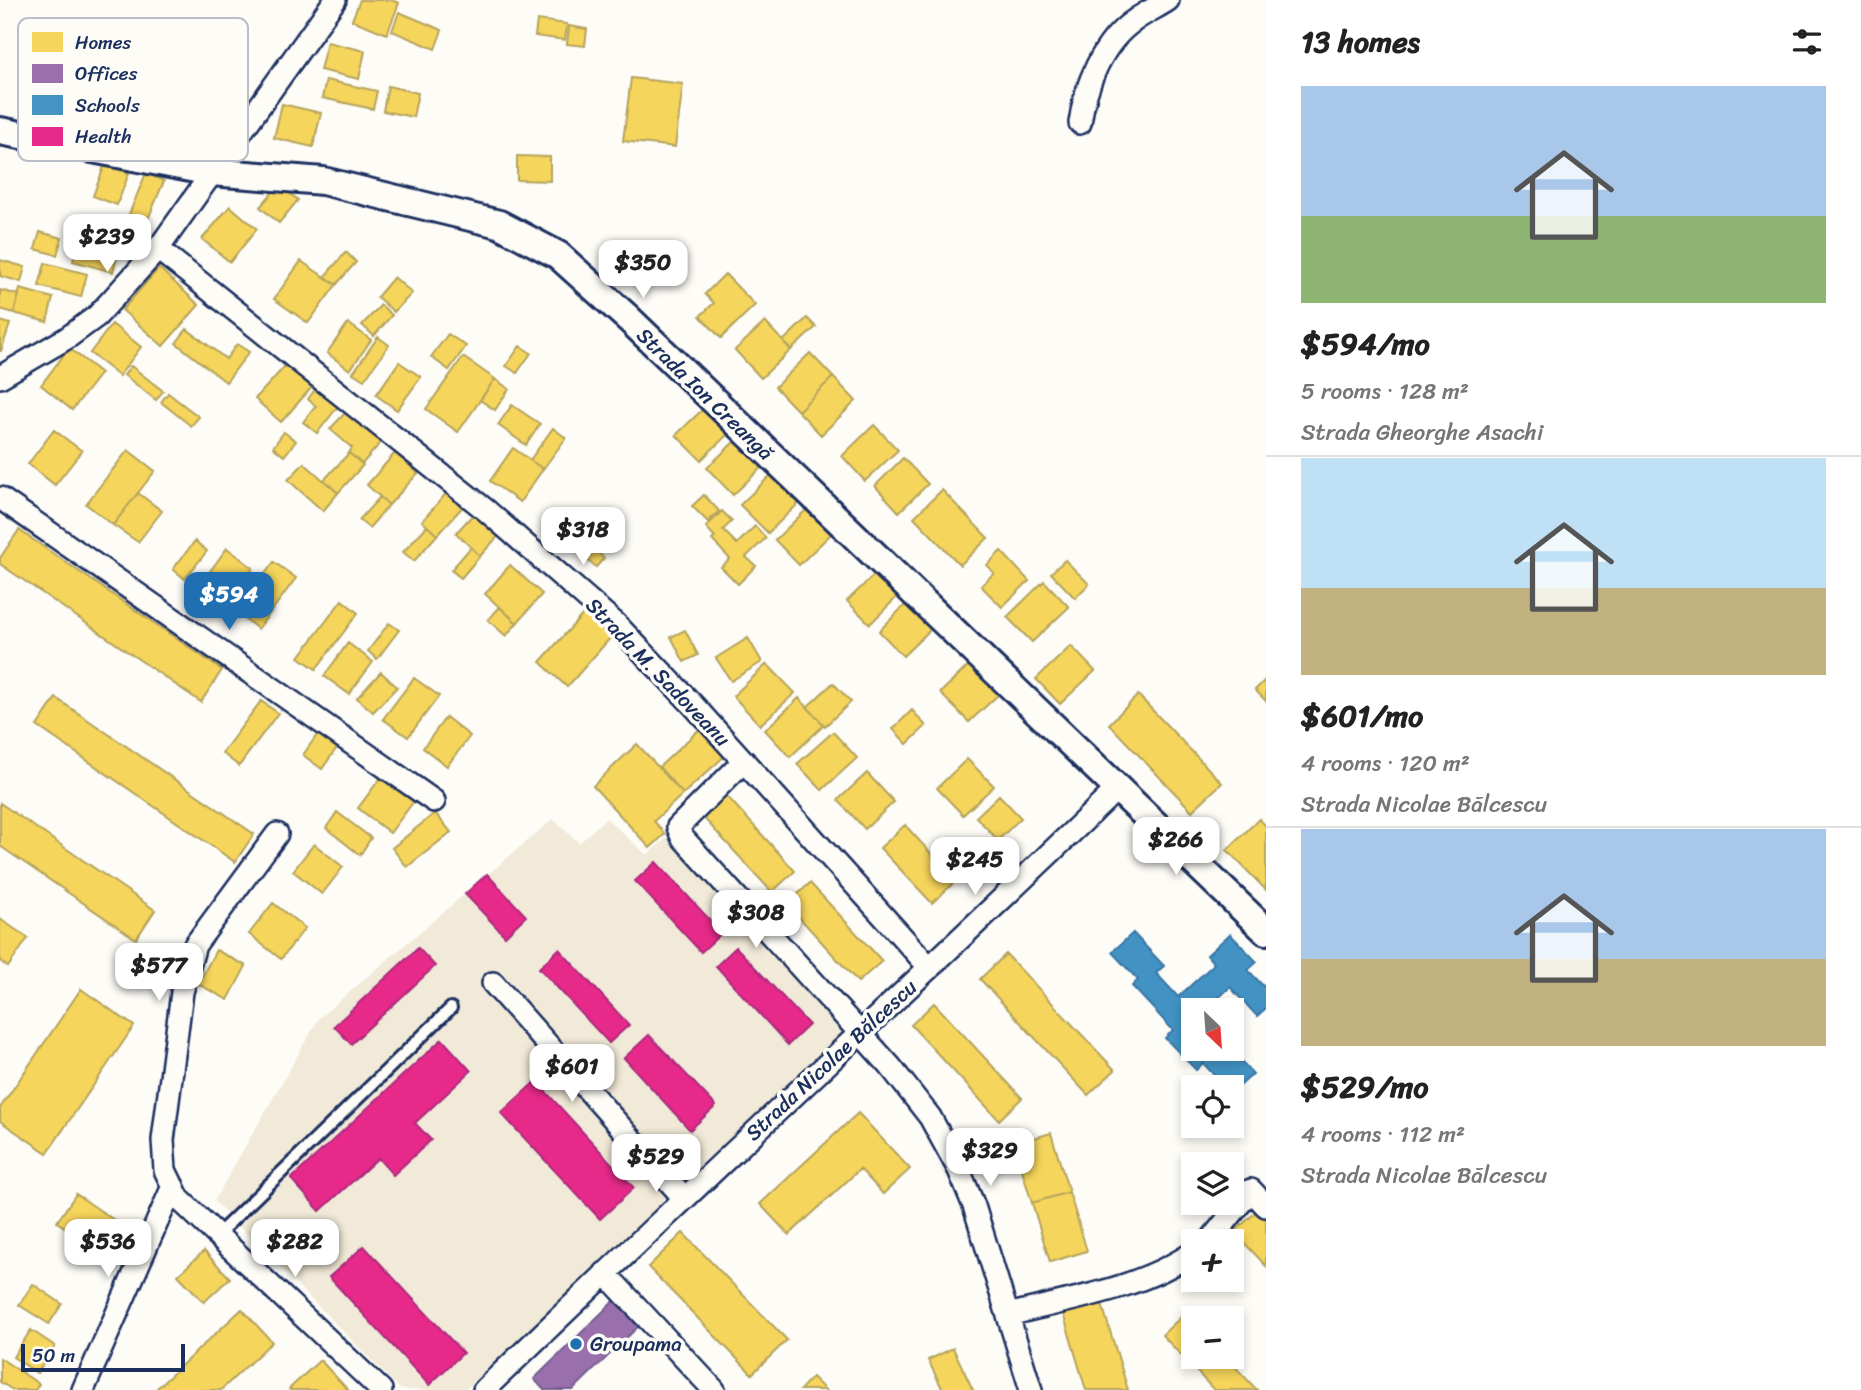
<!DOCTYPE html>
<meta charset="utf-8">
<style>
body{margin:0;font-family:Sriracha,sans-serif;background:#f2f2f2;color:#222;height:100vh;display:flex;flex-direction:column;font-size:26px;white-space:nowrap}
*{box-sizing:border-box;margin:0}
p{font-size:23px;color:#767676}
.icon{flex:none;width:38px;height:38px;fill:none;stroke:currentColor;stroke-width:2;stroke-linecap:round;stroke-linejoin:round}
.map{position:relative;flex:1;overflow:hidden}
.details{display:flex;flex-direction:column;background:#fff;width:595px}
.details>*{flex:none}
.needle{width:46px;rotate:155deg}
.controls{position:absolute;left:1181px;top:998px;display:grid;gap:14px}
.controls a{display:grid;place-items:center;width:63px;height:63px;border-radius:0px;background:#fff;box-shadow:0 4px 10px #0003;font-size:35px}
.scale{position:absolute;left:21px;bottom:18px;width:164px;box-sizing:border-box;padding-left:7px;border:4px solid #1b2f5e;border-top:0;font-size:19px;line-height:24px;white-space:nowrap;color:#1b2f5e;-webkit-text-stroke:5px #fdfcf7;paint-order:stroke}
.price{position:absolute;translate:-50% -60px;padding:0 16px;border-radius:14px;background:#fff;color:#222;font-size:23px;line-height:46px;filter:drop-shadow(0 2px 4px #0008)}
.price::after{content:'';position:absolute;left:50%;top:42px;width:21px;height:16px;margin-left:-10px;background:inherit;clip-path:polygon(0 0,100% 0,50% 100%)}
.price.on{background:#1f6fb2;color:#fff}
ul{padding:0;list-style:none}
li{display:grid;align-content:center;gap:14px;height:371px;padding:0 35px}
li+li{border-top:2px solid #e0e0e0}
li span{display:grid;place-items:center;height:217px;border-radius:0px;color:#555}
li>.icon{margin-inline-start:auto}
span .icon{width:126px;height:126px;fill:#fffc;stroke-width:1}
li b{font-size:30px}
h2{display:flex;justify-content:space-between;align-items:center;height:84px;padding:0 35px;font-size:30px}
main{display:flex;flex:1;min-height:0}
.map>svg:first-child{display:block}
</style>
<main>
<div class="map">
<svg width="1266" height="1390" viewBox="0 0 1266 1390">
<rect width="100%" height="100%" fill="#fdfcf7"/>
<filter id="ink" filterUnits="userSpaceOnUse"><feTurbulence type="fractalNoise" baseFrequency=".0143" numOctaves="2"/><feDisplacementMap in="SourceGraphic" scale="14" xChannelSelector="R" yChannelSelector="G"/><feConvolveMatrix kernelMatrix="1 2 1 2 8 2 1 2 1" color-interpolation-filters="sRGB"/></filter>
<g filter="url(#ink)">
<path fill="#f2ead8" d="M606 818 647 855 669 836 844 1031 465 1390H401L214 1201 319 1018 553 819 579 843Z"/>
<path fill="#f6d55c" stroke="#b4a35d" stroke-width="2" d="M360 0H391L399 3 387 34 352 20Z
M399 12 442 30 435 49 392 31Z
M537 20 567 24 565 40 535 36Z
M569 26 587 29 585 46 567 44Z
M327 42 365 51 359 79 320 70Z
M631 78 683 84 675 147 623 141Z
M326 80 377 91 373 109 322 98Z
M388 86 418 93 413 117 383 111Z
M282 104 321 113 313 147 274 138Z
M517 156 550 157V181L517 180Z
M105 164 129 173 117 205 93 196Z
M146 173 164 181 136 248 118 241Z
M279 185 298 200 279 223 260 207Z
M230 206 257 229 230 262 202 239Z
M40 232 62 238 57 255 35 249Z
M80 235 120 246 113 272 73 261Z
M346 252 356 262 336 285 325 276Z
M0 260 25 267 21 282 0 276Z
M301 261 336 285 308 323 274 299Z
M45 263 87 274 81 297 39 286Z
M159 268 199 305 163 346 122 310Z
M725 274 755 305 721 338 700 316 714 303 705 294Z
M394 277 412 293 394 312 377 297Z
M20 289 53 298 47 322 14 313Z
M0 290 19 295 14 313 0 309Z
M381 305 392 315 374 336 362 325Z
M807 318 816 327 791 350 783 341Z
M0 321 10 324 1 351H0Z
M765 322 791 350 761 378 735 350Z
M348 323 371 340 350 370 327 353Z
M112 324 141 347 119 376 90 353Z
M187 329 226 359 237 344 249 352 226 382 176 343Z
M448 334 466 346 449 370 431 357Z
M378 337 389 345 364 380 353 373Z
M520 346 531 353 517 373 506 366Z
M69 348 101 373 72 410 41 385Z
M810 353 833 377 798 411 775 387Z
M463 357 495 379 458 432 426 409Z
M399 362 421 377 397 410 376 395Z
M286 365 312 387 281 422 255 399Z
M131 366 163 391 156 400 124 375Z
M833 377 856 401 821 435 798 411Z
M495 379 509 389 495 410 480 400Z
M317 387 340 404 317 433 303 422 316 406 308 399Z
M168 393 199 417 191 426 161 402Z
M512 405 540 424 526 445 498 425Z
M703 409 728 434 701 460 676 435Z
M348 410 382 441 362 464 349 453 352 448 330 429Z
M874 425 898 450 865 481 842 456Z
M553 428 566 438 543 469 530 460Z
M54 430 82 451 55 485 28 464Z
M284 432 296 441 284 456 273 447Z
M737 439 763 466 733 495 707 468Z
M513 448 543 469 520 502 490 481Z
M128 450 155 471 113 525 86 504Z
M349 453 363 465 338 493 324 480Z
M395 453 418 473 389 505 367 485Z
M903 458 928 484 899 512 875 486Z
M304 463 338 493 323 511 288 480Z
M773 473 801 501 768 533 740 505Z
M451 488 467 502 437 535 422 521Z
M942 490 988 538 960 565 914 517Z
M138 493 162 511 138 542 113 525Z
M704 495 719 511 708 522 692 506Z
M380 497 389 505 369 528 359 520Z
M808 508 832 533 799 565 775 540Z
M477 510 502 532 480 556 456 533Z
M722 511 732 521 723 530 737 544 755 526 766 538 746 557 756 566 738 584 721 567 730 559 712 540 715 537 706 527Z
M427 526 437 535 414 561 403 552Z
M19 530 222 670 201 702 0 564V558Z
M572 531 604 558 596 567 564 541Z
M195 541 207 551 185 579 173 569Z
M471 547 480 556 461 578 451 570Z
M227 548 253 568 226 605 200 585Z
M1001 551 1029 581 1002 607 981 586 994 573 987 565Z
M1065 560 1089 584 1075 598 1051 573Z
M274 562 296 578 258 629 236 612Z
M510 565 542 594 517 623 485 594Z
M876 573 899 595 870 624 847 601Z
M1044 581 1069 607 1032 642 1007 617Z
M342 600 358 613 316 669 299 657Z
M907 603 932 628 903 656 879 631Z
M500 607 517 623 506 636 488 620Z
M585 612 612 636 567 687 540 662Z
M389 623 399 630 377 659 368 651Z
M685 630 698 655 684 662 671 637Z
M748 638 762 662 731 681 716 658Z
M348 643 373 662 349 694 324 676Z
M1071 646 1095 671 1060 704 1036 679Z
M767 664 795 693 760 725 733 696Z
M970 664 999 694 969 722 940 693Z
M381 672 397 687 373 712 357 698Z
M414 678 439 696 408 737 383 719Z
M1266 679V701L1255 690Z
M833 683 851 702 825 726 807 707Z
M1138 695 1222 783 1192 811 1109 724Z
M56 698 254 834 235 862 37 726Z
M799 698 824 725 790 757 765 730Z
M261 701 278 713 239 766 222 753Z
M912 710 926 726 907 744 893 729Z
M446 717 470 736 447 766 423 748Z
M324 725 343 739 322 769 303 755Z
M704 725 729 752 683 794 659 767Z
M833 732 857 758 822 790 797 764Z
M637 744 683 794 654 821 665 834 650 848 593 786Z
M967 759 994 786 963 815 937 788Z
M867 773 894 802 865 829 838 800Z
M382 776 414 801 390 833 358 808Z
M724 793 795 871 772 892 701 815Z
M999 795 1021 818 998 840 976 817Z
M0 803 155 910 136 939 0 846Z
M337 812 371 838 360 855 326 828Z
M435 813 451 832 407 867 392 848Z
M1259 819 1266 826V890L1227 850Z
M905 825 956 881 932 903 880 848Z
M314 844 343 867 322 894 293 871Z
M810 883 882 961 858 982 787 904Z
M273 903 305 928 281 959 249 934Z
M0 919 28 938 8 967 0 961Z
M216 950 246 966 228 1000 198 984Z
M1006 954 1115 1070 1088 1095 980 979Z
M81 989 134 1026 47 1153 0 1121V1108Z
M934 1003 1022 1098 999 1120 911 1025Z
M858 1113 910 1169 883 1194 860 1169 789 1235 760 1204Z
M1051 1133 1069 1192 1032 1203 1014 1144Z
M1069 1192 1087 1251 1050 1262 1032 1203Z
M76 1194 114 1220 95 1248 57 1222Z
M1258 1210 1266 1218V1266L1234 1232Z
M683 1233 787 1340 752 1374 648 1267Z
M204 1251 230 1278 204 1302 178 1275Z
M33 1284 62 1304 49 1324 19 1305Z
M1101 1301 1128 1390H1086L1063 1313Z
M242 1309 272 1342 221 1390H155Z
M1184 1314 1194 1323V1356H1225L1257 1390H1214L1162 1335Z
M31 1330 55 1346 37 1373 13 1357Z
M953 1348 973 1390H943L928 1360Z
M0 1358 39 1384 35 1390H13L0 1382Z
M320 1360 348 1390H290L289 1389Z
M812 1377 825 1390H800Z"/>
<path fill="#9970ab" stroke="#735c94" stroke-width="2" d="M620 1295 645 1320 573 1390H544L534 1379Z"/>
<path fill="#4393c3" stroke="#3775a5" stroke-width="2" d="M1133 933 1164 966 1156 973 1178 997 1214 964 1207 955 1230 934 1257 962 1248 970 1266 989V1008L1257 1016 1230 987 1206 1010H1194L1190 1025 1194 1028V1048H1229L1253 1074 1232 1093V1087H1225L1203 1063 1196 1070 1165 1038 1173 1030 1132 986 1138 980 1112 952Z"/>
<path fill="#e7298a" stroke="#aa2b7d" stroke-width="2" d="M656 862 722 933 701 952 635 881Z
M487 874 526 916 505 936 465 894Z
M736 947 809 1025 788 1045 716 966Z
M418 948 435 966 351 1044 334 1026Z
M559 949 629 1025 609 1043 539 968Z
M649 1035 716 1106 690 1130 624 1058Z
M442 1039 471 1071 415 1123 431 1140 393 1175 378 1158 320 1211 291 1179Z
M536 1081 634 1188 600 1219 501 1113Z
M364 1246 463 1353 429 1385 329 1277Z"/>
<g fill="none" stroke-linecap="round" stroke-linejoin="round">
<g stroke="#1b2f5e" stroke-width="16">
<path id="service" d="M217 1235 451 1008"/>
</g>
<g stroke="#1b2f5e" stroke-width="26">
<path id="minor" d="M1080 123C1085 86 1102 42 1135 20 1146 12 1158 7 1168 0
M158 249 487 511 616 624 694 706 930 968
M0 377 67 338 97 316 158 249 335 0
M0 498 434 801
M744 761 678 827 682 837 890 1066 930 1117 959 1170 974 1206 1031 1390
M277 834 195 945 182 992 163 1140 165 1170 179 1199 381 1390
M493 983 683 1197
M1210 1241 1251 1190 1266 1206
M605 1273 714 1390
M1008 1315C1070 1299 1140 1289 1194 1252
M83 1390 173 1186
M484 1390C693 1188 907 991 1117 789"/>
</g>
<g stroke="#1b2f5e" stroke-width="32">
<path id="tertiary" d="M0 131 211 172 323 181 499 224 558 255 629 319 1266 931"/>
</g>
<use href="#service" stroke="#fdfcf7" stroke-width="10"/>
<use href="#minor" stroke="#fdfcf7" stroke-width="21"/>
<use href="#tertiary" stroke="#fdfcf7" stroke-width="26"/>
</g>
</g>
<circle fill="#1f6fb2" stroke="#fdfcf7" stroke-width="2.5" cx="576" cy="1344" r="7"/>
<g text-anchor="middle" stroke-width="7" stroke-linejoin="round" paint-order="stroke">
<g font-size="21" fill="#1b2f5e" stroke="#fdfcf7">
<text transform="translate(705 394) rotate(44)" y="7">Strada Ion Creangă</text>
<text transform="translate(658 672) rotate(46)" y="7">Strada M. Sadoveanu</text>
<text transform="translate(831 1060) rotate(-43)" y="7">Strada Nicolae Bălcescu</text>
</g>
<g font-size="21" fill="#1b2f5e" stroke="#fdfcf7" text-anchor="start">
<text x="590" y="1351">Groupama</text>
</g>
</g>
<rect x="18" y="18" width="230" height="143" rx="10" fill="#fdfcf7" stroke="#b9bec9" stroke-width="2"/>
<rect x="32" y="32" width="31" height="20" fill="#f6d55c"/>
<rect x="32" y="64" width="31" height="19" fill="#9970ab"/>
<rect x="32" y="95" width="31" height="20" fill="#4393c3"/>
<rect x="32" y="127" width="31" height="19" fill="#e7298a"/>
<g font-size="19" fill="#1b2f5e">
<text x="75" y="49">Homes</text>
<text x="75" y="80">Offices</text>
<text x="75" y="112">Schools</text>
<text x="75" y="143">Health</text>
</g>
</svg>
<div class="controls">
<a><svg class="needle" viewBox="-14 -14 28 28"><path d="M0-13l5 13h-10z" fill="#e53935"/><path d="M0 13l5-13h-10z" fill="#767676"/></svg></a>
<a><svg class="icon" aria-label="locate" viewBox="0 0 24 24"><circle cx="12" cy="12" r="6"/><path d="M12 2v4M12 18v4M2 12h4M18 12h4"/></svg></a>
<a><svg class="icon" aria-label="layers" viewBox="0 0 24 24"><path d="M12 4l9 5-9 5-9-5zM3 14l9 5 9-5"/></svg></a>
<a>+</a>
<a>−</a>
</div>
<div class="scale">50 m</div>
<b class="price" style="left:107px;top:274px">$239</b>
<b class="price" style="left:643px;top:300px">$350</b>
<b class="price" style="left:583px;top:567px">$318</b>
<b class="price on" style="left:229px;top:632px">$594</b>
<b class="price" style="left:1176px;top:877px">$266</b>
<b class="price" style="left:975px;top:897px">$245</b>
<b class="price" style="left:756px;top:950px">$308</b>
<b class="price" style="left:159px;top:1003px">$577</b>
<b class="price" style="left:572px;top:1104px">$601</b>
<b class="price" style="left:990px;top:1188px">$329</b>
<b class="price" style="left:656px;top:1194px">$529</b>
<b class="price" style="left:108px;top:1279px">$536</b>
<b class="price" style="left:295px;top:1279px">$282</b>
</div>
<section class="details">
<h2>13 homes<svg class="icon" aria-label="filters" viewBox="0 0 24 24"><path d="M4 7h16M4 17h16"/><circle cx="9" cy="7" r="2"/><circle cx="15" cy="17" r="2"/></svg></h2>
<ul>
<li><span style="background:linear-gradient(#a9c7e8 60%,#8fb573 0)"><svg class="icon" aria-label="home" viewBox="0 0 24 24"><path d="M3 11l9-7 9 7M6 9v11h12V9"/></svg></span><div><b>$594/mo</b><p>5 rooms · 128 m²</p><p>Strada Gheorghe Asachi</p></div></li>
<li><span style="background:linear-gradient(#bfe0f5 60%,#c2b280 0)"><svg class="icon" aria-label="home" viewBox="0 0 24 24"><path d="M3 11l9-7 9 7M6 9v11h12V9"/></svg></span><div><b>$601/mo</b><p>4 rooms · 120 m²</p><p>Strada Nicolae Bălcescu</p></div></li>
<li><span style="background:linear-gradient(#a9c7e8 60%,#c2b280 0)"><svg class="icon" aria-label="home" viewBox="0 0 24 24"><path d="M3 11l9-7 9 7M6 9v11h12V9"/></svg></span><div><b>$529/mo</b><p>4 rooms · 112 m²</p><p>Strada Nicolae Bălcescu</p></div></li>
</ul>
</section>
</main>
